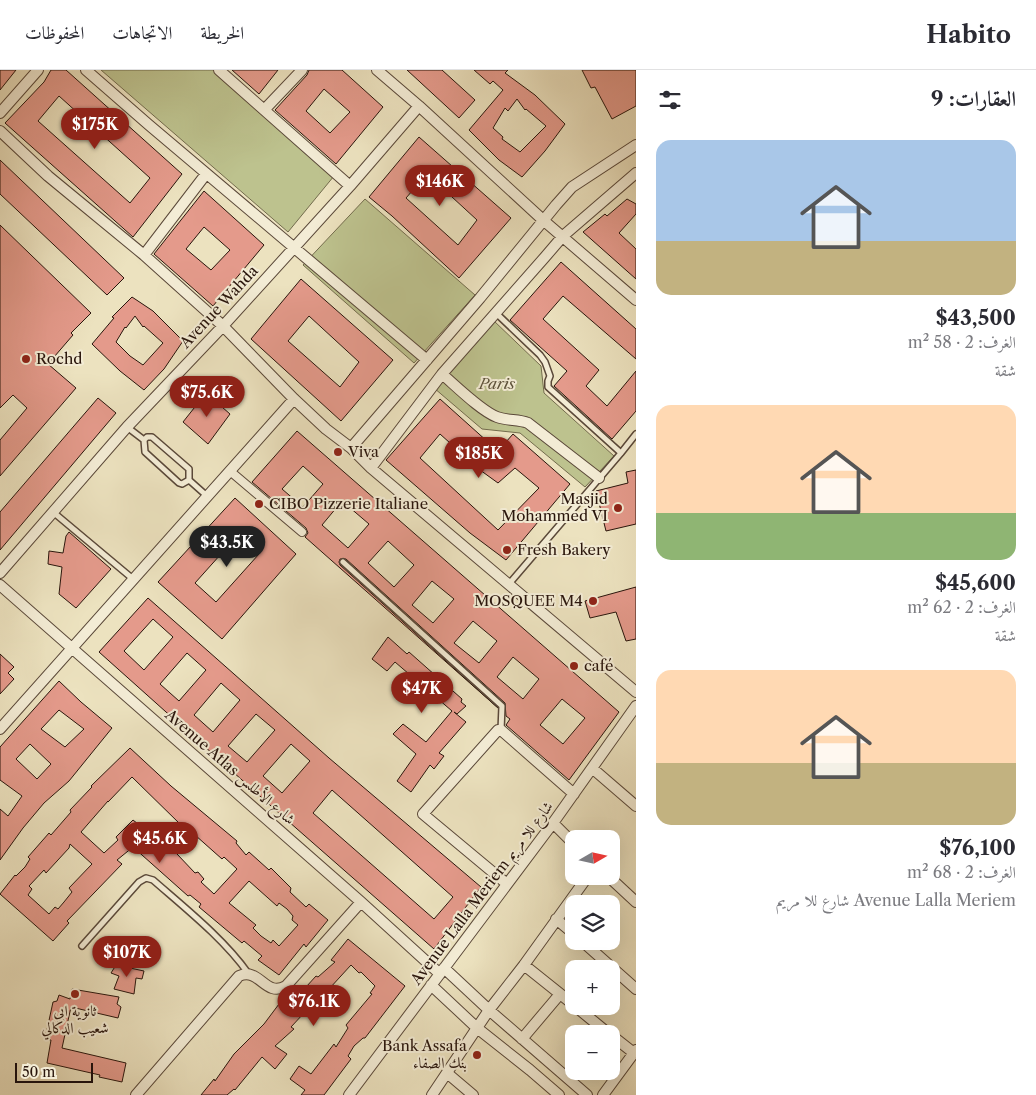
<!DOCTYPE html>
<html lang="ar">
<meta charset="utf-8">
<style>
body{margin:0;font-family:"Libre Caslon Text",Amiri,serif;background:#f2f2f3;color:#2b2b33;direction:rtl;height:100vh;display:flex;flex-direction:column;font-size:19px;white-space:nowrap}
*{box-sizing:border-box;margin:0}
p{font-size:16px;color:#7c7c81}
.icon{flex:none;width:28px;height:28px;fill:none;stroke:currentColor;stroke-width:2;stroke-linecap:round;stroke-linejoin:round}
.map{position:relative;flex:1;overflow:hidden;direction:ltr}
.sheet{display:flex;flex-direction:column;background:#fff;width:400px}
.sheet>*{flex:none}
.needle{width:32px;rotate:81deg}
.buttons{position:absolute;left:565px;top:760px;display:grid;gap:10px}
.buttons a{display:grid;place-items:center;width:55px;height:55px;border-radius:10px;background:#fff;box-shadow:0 5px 20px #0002;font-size:25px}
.scale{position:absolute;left:15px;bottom:12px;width:78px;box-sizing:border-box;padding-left:5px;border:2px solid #29150c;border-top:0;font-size:14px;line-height:18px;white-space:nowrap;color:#29150c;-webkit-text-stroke:4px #f3ecd5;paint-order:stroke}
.price{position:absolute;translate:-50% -42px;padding:0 11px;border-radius:18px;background:#8f2418;color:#fff;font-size:16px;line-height:32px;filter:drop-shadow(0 1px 2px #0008)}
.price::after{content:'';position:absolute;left:50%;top:30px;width:15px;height:11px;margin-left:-8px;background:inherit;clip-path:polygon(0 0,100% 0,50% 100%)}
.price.active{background:#222;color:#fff}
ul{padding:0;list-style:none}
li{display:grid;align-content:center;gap:10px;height:265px;padding:0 20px}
li span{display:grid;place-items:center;height:155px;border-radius:15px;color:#555}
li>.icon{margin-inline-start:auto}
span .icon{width:90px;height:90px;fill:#fffc;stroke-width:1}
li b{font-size:21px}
h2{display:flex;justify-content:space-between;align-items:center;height:60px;padding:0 20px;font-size:21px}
header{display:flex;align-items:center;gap:30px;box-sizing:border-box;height:70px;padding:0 25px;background:#fff;border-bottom:1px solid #e1e1e2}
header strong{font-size:24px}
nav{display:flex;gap:28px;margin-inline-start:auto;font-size:18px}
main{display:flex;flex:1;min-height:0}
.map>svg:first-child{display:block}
</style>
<header>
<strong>Habito</strong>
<nav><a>الخريطة</a><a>الاتجاهات</a><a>المحفوظات</a></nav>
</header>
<main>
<section class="sheet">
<h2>العقارات: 9<svg class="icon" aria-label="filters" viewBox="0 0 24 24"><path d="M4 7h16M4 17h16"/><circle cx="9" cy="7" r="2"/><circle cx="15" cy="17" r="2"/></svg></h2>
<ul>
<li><span style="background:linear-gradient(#a9c7e8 65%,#c2b280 0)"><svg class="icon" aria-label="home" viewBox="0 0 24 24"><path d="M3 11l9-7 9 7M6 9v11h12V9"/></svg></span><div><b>$43,500</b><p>الغرف: 2 · 58 m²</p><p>شقة</p></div></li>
<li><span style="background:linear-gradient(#ffd9b3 70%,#8fb573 0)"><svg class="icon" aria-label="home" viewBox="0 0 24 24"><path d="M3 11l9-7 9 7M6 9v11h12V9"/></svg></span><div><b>$45,600</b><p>الغرف: 2 · 62 m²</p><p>شقة</p></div></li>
<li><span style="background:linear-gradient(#ffd9b3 60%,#c2b280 0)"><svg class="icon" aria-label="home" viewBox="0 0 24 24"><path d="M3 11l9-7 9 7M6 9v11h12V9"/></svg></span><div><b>$76,100</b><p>الغرف: 2 · 68 m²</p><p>Avenue Lalla Meriem شارع للا مريم</p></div></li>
</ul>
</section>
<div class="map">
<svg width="636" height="1025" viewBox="0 0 636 1025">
<rect width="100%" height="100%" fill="#ece2bf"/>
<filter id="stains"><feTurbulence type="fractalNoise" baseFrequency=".004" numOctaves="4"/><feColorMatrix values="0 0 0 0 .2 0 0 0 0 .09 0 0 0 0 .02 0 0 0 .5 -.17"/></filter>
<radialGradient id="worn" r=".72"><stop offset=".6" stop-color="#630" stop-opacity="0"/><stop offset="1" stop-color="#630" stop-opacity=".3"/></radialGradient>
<path fill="#bdc28e" stroke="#736c4d" d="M101 0H215L334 106 288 162Z
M365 129 475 225 414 293 303 195Z
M493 250 541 296 544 323 614 386 585 417 520 363 482 359 434 318Z"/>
<path fill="#e49a8b" stroke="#29150c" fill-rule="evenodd" d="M0 0H16L0 20Z
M51 0H66L182 104 133 167 5 53 44 12ZM59 26 150 108 130 133 38 51Z
M232 0H278L259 24Z
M309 0H342L383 37 336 94 275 40 307 5ZM324 19 350 42 330 63 306 41Z
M407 0H442L475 30 459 48Z
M474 0H508L505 3 535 25 565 54 545 81 522 107 499 90 469 60 503 20 493 11 490 14ZM517 29 525 40 526 39 546 56 520 82 502 69 503 67 493 58 505 38 508 41Z
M582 0H636V36L612 49 595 17 591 18Z
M419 67 511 148 459 208 392 146 369 127ZM427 104 477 150 458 175 406 128Z
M0 90 124 208 107 225 0 124Z
M204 121 264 175 213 236 154 184ZM204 157 230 180 211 200 186 179Z
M627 129 636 134V144L619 163 636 179V209L583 162 605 144 607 146Z
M0 155 91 243 71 263 73 265 48 294 76 318 0 406V370L27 338 13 325 0 338Z
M561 192 636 259V289L563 226 543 249 599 300 586 316 607 336 636 301V341L612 369 554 316 567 301 510 250Z
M301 209 393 290 341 351 251 269ZM309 246 359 292 340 317 288 271Z
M132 227 153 241 183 271 164 299 144 320 120 301 92 274 114 248 112 247ZM135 246 143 257 144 256 163 273 143 295 130 286 116 272 125 257 126 258Z
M206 323 230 344 208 374 183 352Z
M98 328 116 343 0 480V442Z
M440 329 498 381 513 364 570 414 506 490 470 463 386 390ZM440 364 480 400 498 413 515 398 539 418 498 460 420 388Z
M297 361 619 642 569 710 506 655 510 649 506 646 505 633 346 489H340L339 492 340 495 498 638 305 467 308 463 306 458 252 412ZM303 396 323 414 303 437 282 419ZM342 431 369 454 348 478 322 455ZM388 471 414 495 394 517 368 493ZM432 511 454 529 433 553 412 535ZM473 551 497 571 479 593 454 573ZM513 587 539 609 523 629 497 607ZM562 629 585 648 563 674 540 655Z
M636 400V454L606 461 596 421 628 413 626 402Z
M235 428 296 484 222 569 158 512ZM238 465 259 484 216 532 195 513Z
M69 462 111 499 76 538 59 524 62 497 48 494 49 481 63 483 66 466Z
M636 517V569L626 571 616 542 590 548 585 531Z
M148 528 329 688 481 817 434 879 280 744 99 582ZM153 549 173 567 144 600 124 581ZM187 583 206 600 179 631 160 614ZM221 613 240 630 213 662 194 645ZM256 644 275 660 247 692 228 676ZM291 674 310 691 282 723 263 706ZM332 720 453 827 434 849 313 743Z
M388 567 407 584 409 582 462 629 461 632 466 636 457 644 454 642 466 652 439 683 444 686 434 699 430 695 411 722 397 711 416 684 393 664 403 654 426 672 452 641 395 592 387 601 372 589Z
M0 584 14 597 8 603 14 609 0 624Z
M59 611 81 632 112 658 69 711 44 733 23 758 0 790V739L8 746 22 726 0 710V677ZM59 640 84 659 65 677 41 659ZM30 674 51 694 37 709 16 689Z
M130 678 171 716 237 771 236 773 246 785 249 782 269 800 271 798 291 818 290 822 306 837 309 834 328 850 306 877 304 874 279 905 258 890 262 886 244 871 242 873 199 837 201 834 190 825 188 826 133 777 117 790 122 794 67 851 69 853 53 871 0 824 15 805 16 806 25 797 30 789 28 787 49 763 51 765 71 742 70 740 92 717 91 716ZM132 707 181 755 157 779 145 767 147 765 141 761 143 758 133 750 116 767 118 770 104 783 81 762 108 731V732ZM195 765 222 789 224 787 237 799 214 824 201 812 204 809 198 802 195 803 177 784ZM70 774 92 794 69 818 72 822 64 832 58 839 55 837 49 844 28 825 32 819 29 816 44 800 46 803 69 778ZM249 811 277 836 279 833 287 839 293 846 292 850 298 855 279 876 273 870 271 873 261 866 253 858 256 855 229 833Z
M348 869 405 916 365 968H363L354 976 348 986 351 989 324 1025H301L305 1020 290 1009 299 996 311 1004 334 974 336 977 348 958 346 955 372 924 370 923 375 916 361 902 359 903 351 895 329 919 332 922 315 942 310 939 307 944 304 943 291 957 294 959 275 976 287 984 275 999 262 987 235 1020 234 1019 227 1025H201L214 1009 215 1011 234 984 264 954 279 934 285 938 296 928 316 906 318 907 335 892 331 890Z
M116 895 144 901 142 909 136 908 134 924 114 919 119 906 111 903Z
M72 919 119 927 117 934 121 937 118 948 71 937 62 978 126 993 122 1012 99 1007 100 1005 47 993 51 970 45 969 53 932 57 931 59 925 70 929Z"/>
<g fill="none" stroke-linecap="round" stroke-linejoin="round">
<g stroke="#5a4839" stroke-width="8">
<path id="service" d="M496 243 540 285 545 292 550 306 548 311V317L621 383 636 364
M127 357 144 370
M144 370 147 367H152L189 399V410
M144 370 145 382 179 413 182 414 189 410
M189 410 207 426
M53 442 133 509
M343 492 502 636 501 660
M509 514 621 383
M82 876 139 812 146 808 153 810C185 838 224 869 248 903"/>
</g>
<g stroke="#5a4839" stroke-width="10">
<path id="pedestrian" d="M230 401 302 462"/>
</g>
<g stroke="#5a4839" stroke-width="12">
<path id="minor" d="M86 0 149 55 427 290
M219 0 350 116
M377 0 419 36 543 150 636 230
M265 39 302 0
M0 43 38 0
M0 61 48 106 144 185 223 256 294 329 326 359 351 378 371 398 636 622
M144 185 206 104
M442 304C456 316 481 341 497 347 508 351 518 349 528 353L599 408
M351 378 480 228 556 135 572 117 636 75
M371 398 442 304 545 187 563 166 636 103
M0 503 127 357 223 256 350 116 419 36
M0 515 361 832 440 904
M0 659 294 329
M592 698 636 736
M553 753 574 774
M608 806 636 832
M507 814 423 744 498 660H501L574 724
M556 849 574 864
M582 871 636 919
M524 895 574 935
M444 898 489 940 587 1025
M431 915 477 958 530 1000 559 1025
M575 936 609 964
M611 965 634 983
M522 969 560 924
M447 1003 473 1025
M136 1025 239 906C260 897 265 928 286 916L361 832
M349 1025 553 753 636 636
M432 1025 489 940 524 895 588 806
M603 1025 636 980"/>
</g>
<use href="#service" stroke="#f3ecd5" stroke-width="5"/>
<use href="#pedestrian" stroke="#f3ecd5" stroke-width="8"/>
<use href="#minor" stroke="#f3ecd5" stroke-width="10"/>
</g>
<g fill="#8f2418" stroke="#f3ecd5" stroke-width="2">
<circle cx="26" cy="289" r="5"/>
<circle cx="338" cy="382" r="5"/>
<circle cx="259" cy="434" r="5"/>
<circle cx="618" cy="438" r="5"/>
<circle cx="507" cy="480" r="5"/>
<circle cx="593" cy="531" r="5"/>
<circle cx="574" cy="596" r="5"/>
<circle cx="75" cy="924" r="5"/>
<circle cx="477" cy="985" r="5"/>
</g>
<g text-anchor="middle" stroke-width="4" stroke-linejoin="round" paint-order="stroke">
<g font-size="15" fill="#29150c" stroke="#f3ecd5">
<text transform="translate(219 237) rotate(-47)" y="5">Avenue Wahda</text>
<text transform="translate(230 697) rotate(41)" y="5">Avenue Atlas شارع الأطلس</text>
<text transform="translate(482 823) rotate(-53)" y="5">Avenue Lalla Meriem شارع للا مريم</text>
</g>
<g font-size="15" fill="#29150c" stroke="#f3ecd5" text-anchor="start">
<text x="36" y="294">Rochd</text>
<text x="348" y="387">Viva</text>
<text x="608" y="434" text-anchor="end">Masjid<tspan x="608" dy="17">Mohammed VI</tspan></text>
<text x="269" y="439">CIBO Pizzerie Italiane</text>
<text x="517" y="485">Fresh Bakery</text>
<text x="583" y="536" text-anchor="end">MOSQUEE M4</text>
<text x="584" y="601">café</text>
<text x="75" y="946" text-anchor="middle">ثانوية ابي<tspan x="75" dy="17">شعيب الدكالي</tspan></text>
<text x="467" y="981" text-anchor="end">Bank Assafa<tspan x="467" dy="17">بنك الصفاء</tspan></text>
</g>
<g font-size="15" font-style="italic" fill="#5d523a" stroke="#f3ecd5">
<text x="497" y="319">Paris</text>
</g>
</g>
<rect width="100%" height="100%" filter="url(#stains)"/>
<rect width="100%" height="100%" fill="url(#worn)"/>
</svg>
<div class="buttons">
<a><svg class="needle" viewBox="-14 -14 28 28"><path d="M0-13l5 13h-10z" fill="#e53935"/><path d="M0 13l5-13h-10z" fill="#7c7c81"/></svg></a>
<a><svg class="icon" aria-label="layers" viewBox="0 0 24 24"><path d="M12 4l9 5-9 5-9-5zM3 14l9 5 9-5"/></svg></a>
<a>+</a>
<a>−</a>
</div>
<div class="scale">50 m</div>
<b class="price" style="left:95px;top:80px">$175K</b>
<b class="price" style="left:440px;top:137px">$146K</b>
<b class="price" style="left:207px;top:348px">$75.6K</b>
<b class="price" style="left:479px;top:409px">$185K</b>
<b class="price active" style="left:227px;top:498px">$43.5K</b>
<b class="price" style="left:422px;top:644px">$47K</b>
<b class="price" style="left:160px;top:794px">$45.6K</b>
<b class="price" style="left:127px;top:908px">$107K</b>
<b class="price" style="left:314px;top:957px">$76.1K</b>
</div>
</main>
